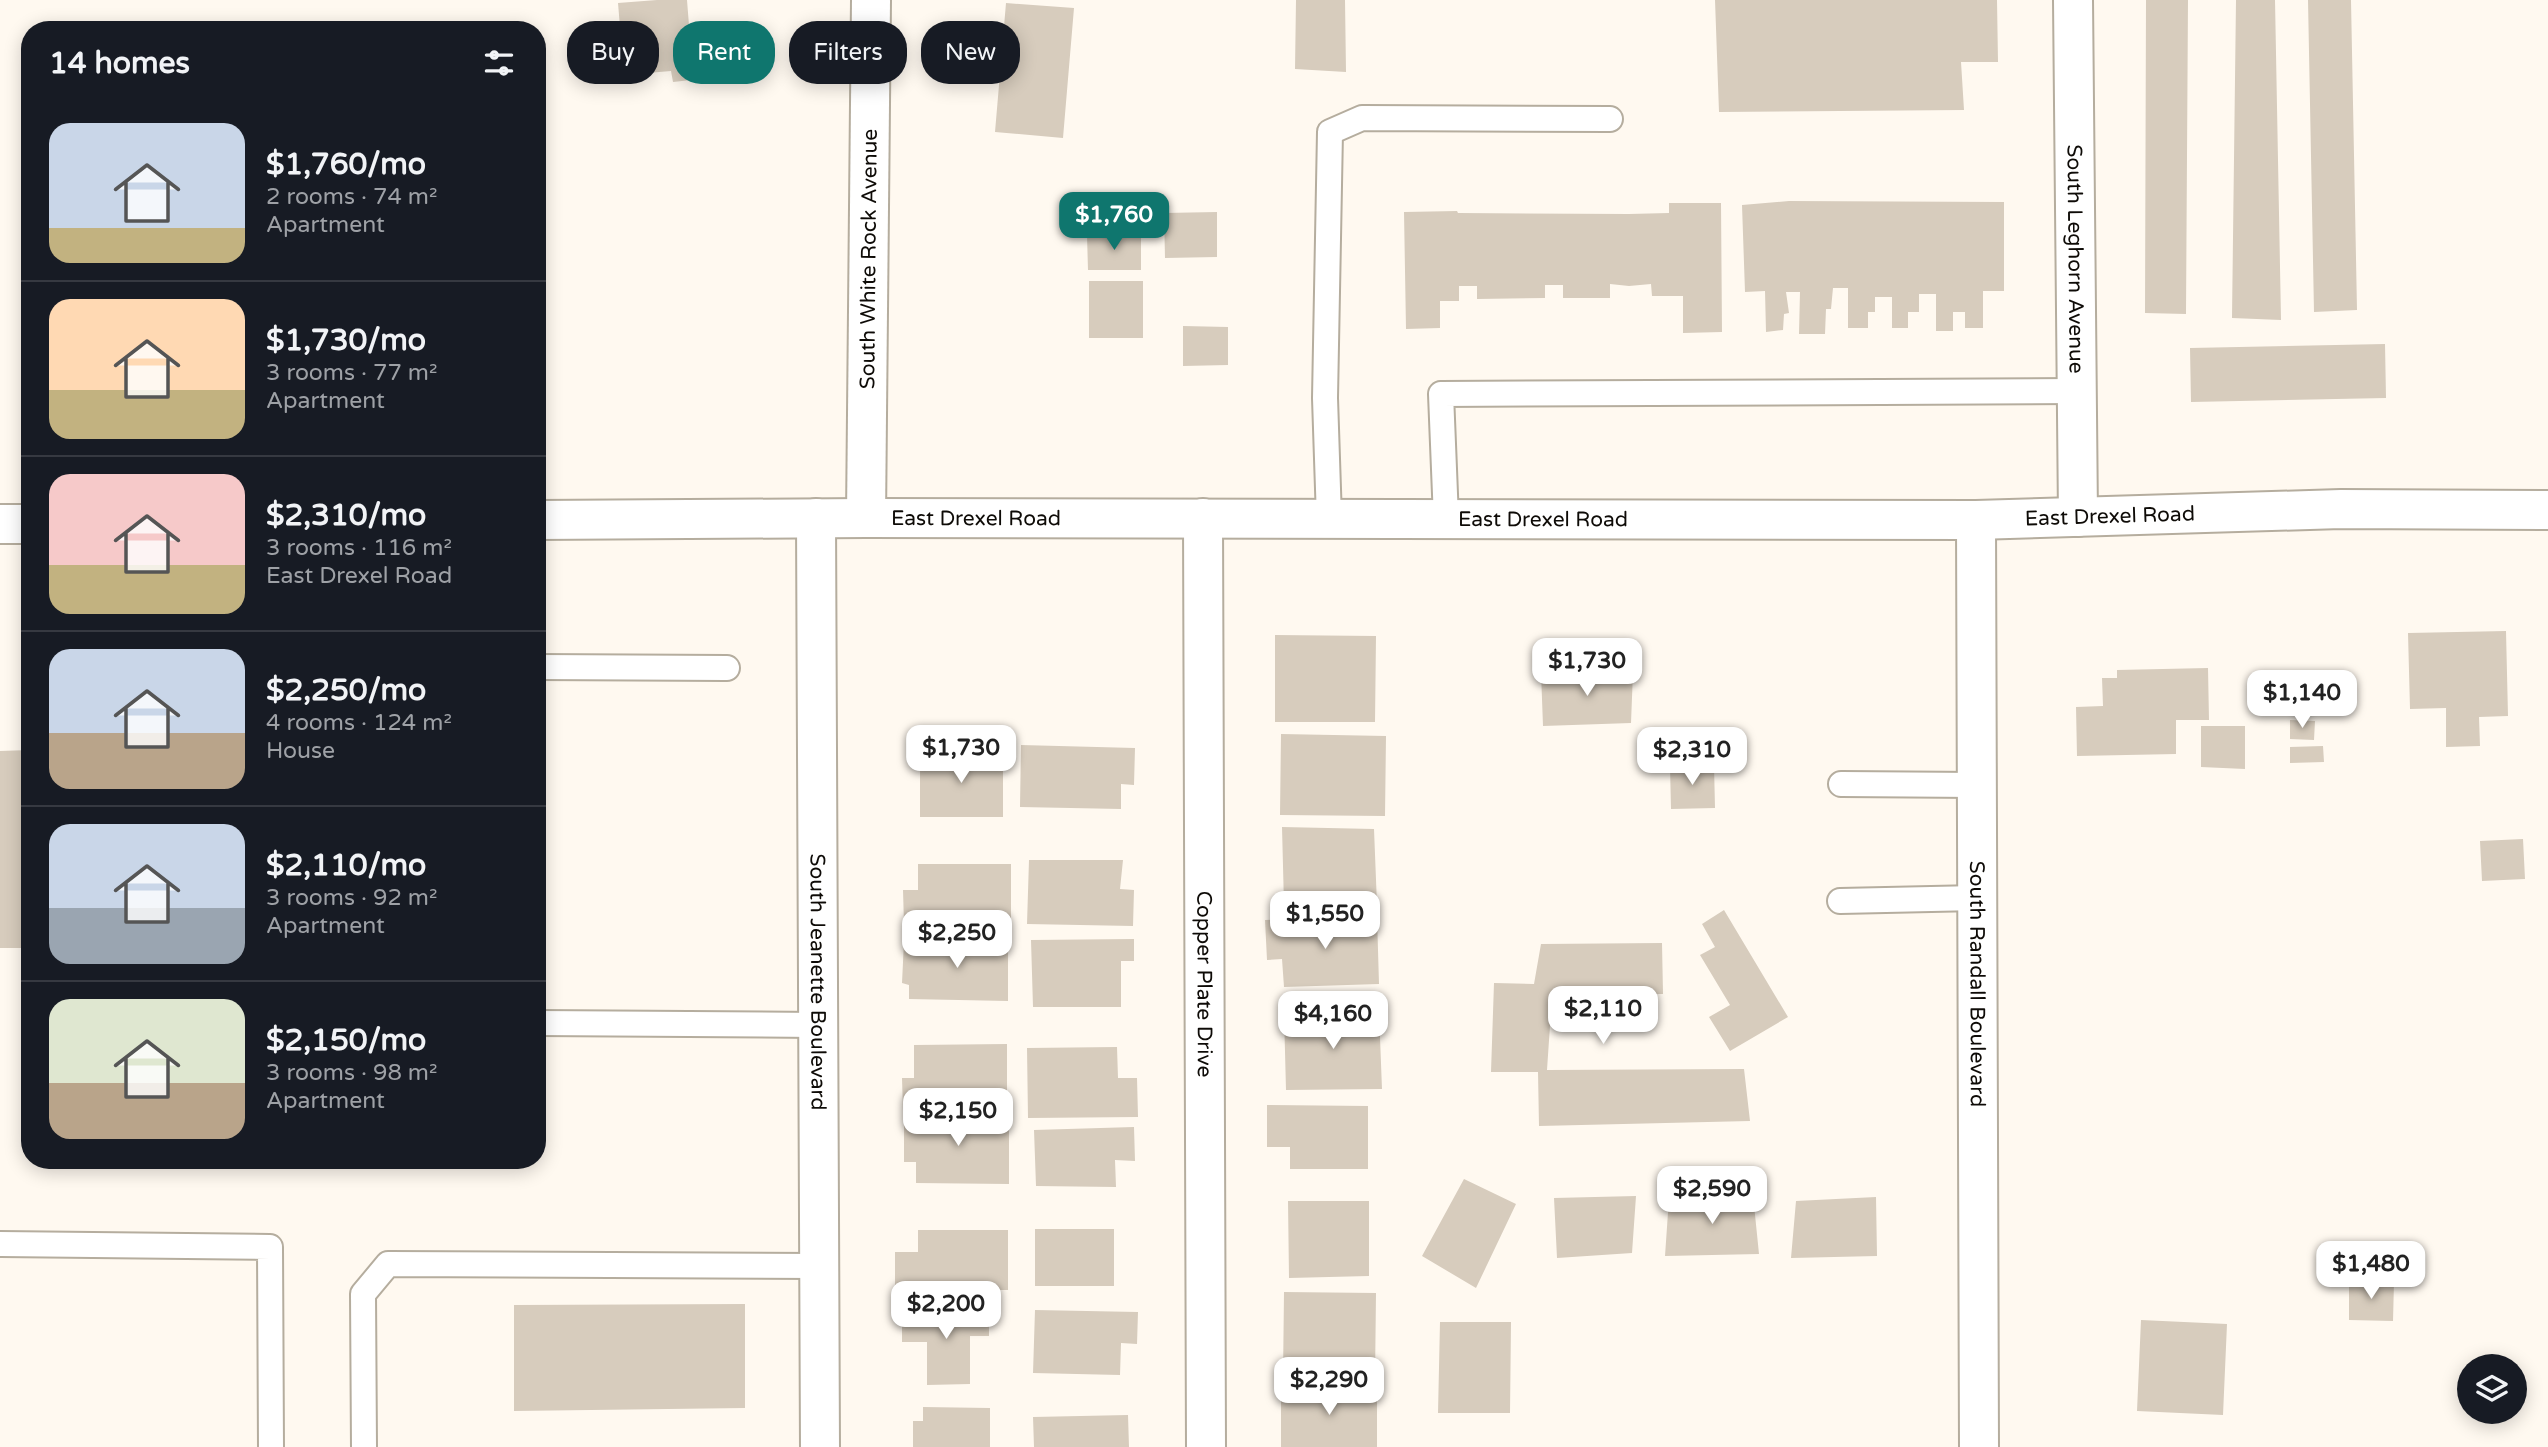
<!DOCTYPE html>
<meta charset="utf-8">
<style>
body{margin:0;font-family:"Varela Round",sans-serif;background:#20242c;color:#f1f3f6;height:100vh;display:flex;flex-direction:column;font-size:26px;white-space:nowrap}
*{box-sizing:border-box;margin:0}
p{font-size:23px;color:#9ea1a6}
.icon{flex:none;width:38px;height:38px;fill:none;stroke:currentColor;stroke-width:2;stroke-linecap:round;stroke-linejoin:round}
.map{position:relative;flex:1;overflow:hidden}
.sheet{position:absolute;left:21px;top:21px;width:525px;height:1148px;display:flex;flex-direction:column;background:#171b24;border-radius:28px;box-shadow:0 4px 18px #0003}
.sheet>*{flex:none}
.hud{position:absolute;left:567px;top:21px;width:665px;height:63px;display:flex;gap:14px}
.controls{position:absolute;left:2457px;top:1354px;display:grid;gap:14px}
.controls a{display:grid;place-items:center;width:70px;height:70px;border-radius:50%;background:#171b24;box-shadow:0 4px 18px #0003;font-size:35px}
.price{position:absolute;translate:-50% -60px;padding:0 16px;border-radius:14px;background:#fff;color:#222;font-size:23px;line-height:46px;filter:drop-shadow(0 2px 4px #0008)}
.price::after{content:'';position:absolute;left:50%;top:42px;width:21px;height:16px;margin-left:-10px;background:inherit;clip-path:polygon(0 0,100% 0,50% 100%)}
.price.current{background:#0f766e;color:#fff}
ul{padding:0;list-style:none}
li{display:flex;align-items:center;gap:21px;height:175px;padding:0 28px}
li+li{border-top:2px solid #363941}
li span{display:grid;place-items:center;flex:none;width:196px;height:140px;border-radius:21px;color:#555}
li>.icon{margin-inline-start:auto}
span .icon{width:84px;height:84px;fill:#fffc;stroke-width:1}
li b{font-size:30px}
h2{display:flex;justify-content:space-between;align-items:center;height:84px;padding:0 28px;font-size:30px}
.tag{padding:0 24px;border-radius:28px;background:#171b24;box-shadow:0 4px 18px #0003;font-size:24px;line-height:63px}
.tag.current{background:#0f766e;color:#fff}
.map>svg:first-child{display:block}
</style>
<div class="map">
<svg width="2548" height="1447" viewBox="0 0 2548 1447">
<rect width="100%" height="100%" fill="#fff9f0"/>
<path fill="#d7ccbd" d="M657 0H687L690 38 705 37 709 78 673 82 671 71 624 75 618 3Z
M1296 0H1345L1346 72 1295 69Z
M1715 0H1997L1998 62H1961L1964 110 1719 112Z
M2146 0H2188L2186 314 2145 313Z
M2236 0H2275L2281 320 2232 318Z
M2308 0H2351L2357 310 2314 312Z
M1006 3 1074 8 1063 138 995 132Z
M1789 201 2004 202V291H1983V328H1965V312H1953V331H1936V294H1919V312H1908V328H1892V297H1875V312H1868V328H1848V288H1833L1831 309H1826L1825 334H1799L1800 292H1786L1789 313 1784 314 1783 330 1766 332 1765 291 1745 292 1742 205Z
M1669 203H1721L1722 332 1683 333V296H1652L1651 284 1629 286 1610 284V298H1563V285H1545V298L1477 299V286H1459V301H1440V328L1406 329 1404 212 1457 211 1458 213 1629 214 1669 213Z
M1217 212V257L1165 258 1164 213Z
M1141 234V270H1088L1087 235Z
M1089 281H1143V338H1089Z
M1183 326 1228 327V365L1183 366Z
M2385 344 2386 398 2191 402 2190 348Z
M2506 631 2508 716 2479 717 2480 746 2446 747V708L2410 709 2408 633Z
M1275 635 1376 636 1375 722H1275Z
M2208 668 2209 720H2176V754L2077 756 2076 707 2103 706 2102 678H2117V670Z
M1541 672H1633L1631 723 1543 726Z
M2290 720 2315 721 2314 740 2290 739Z
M2201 726H2245V769L2201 767Z
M1281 734 1386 736 1385 816 1280 815Z
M1021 745 1135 748 1134 785 1121 784V809L1020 807Z
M2323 746 2324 762 2290 763V747Z
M30 750V948H0V751Z
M920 752 1003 753V817H920Z
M1714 765 1715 808 1671 809 1670 766Z
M1282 827 1374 829 1377 905H1284Z
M2523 839 2525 879 2482 881 2480 841Z
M1029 860H1123L1120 889 1134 890 1133 926 1027 924Z
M918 864H1011V924H904L903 890H918Z
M1724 910 1788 1017 1730 1051 1709 1017 1730 1005 1700 955 1715 947 1702 924Z
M1377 916 1379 984 1284 987 1282 959 1267 960 1265 920Z
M1134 939V961H1121V1007H1033L1031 940Z
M1008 940V1001L909 999V985L902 983 904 941Z
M1662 943 1663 994 1552 996 1547 1070 1744 1069 1750 1121 1539 1126 1538 1072H1491L1494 983 1534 984 1541 944Z
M1379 1011 1382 1089 1286 1090 1284 1013Z
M1007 1044V1110L903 1111 902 1078H914V1045Z
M1117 1047 1118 1078H1137L1138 1117 1028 1118 1027 1048Z
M1267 1105 1368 1106V1169H1290V1147H1267Z
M904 1114 1009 1116V1184L916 1183V1162H904Z
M1134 1127 1135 1161 1115 1160 1116 1187 1036 1186 1034 1130Z
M1464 1179 1516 1204 1476 1288 1422 1256Z
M1753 1195 1759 1254 1665 1256 1669 1198Z
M1636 1196 1632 1253 1557 1258 1554 1198Z
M1876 1197 1877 1256 1791 1258 1796 1201Z
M1288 1201H1369V1276L1289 1278Z
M1035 1229H1114V1286H1035Z
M918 1230H1008V1290H895V1252H918Z
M2349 1281 2394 1282 2393 1321 2349 1320Z
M1284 1292 1376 1293 1375 1379 1283 1377Z
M745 1304V1408L514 1411V1305Z
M1035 1310 1138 1312 1137 1344 1121 1343 1120 1375 1033 1373Z
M902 1311H989V1336H970V1384L927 1385V1342H902Z
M2141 1320 2227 1324 2223 1415 2137 1411Z
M1440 1322H1511L1510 1413H1438Z
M1281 1386H1377V1447H1281Z
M923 1407 990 1408V1447H913V1421H923Z
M1128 1415 1129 1447H1034L1033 1417Z"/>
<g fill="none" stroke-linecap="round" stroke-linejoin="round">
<g stroke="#b5ad9e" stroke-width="28">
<path id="lane" d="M1329 519 1325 398 1330 132 1362 118 1610 119
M1446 519 1441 394 2077 391
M537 667 727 668
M1841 784 1977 785
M1840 901 1977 898
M537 1023 818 1025
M0 1244 270 1247 271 1447
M364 1447 363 1294 388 1264 819 1266"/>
</g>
<g stroke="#b5ad9e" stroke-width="42">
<g id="street">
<path id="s1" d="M2073 0 2078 517"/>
<path id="s2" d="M816 518 820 1447"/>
<path id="s3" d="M866 518 871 0"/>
<path id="s4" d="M1203 518 1206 1447"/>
<path id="s5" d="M1976 520 1979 1447"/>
</g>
</g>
<g stroke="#b5ad9e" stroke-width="42">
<g id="secondary">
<path id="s6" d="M537 520 866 518 1976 520 2341 509 2548 510"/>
<path d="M0 524H30"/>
</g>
</g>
<use href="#lane" stroke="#fff" stroke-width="24"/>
<use href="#street" stroke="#fff" stroke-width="38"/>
<use href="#secondary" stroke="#fff" stroke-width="38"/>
</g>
<g text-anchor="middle" stroke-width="5" stroke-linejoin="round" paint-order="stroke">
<g font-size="21" fill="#0e0b07" stroke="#fff">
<text dy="7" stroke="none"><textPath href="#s1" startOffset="259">South Leghorn Avenue</textPath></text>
<text dy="7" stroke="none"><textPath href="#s3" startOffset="259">South White Rock Avenue</textPath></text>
<text dy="7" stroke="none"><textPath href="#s6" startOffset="1573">East Drexel Road</textPath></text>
<text dy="7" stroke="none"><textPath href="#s6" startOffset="439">East Drexel Road</textPath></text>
<text dy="7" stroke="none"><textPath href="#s6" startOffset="1006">East Drexel Road</textPath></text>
<text dy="7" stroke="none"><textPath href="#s2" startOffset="464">South Jeanette Boulevard</textPath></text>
<text dy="7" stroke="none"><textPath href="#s4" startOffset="466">Copper Plate Drive</textPath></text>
<text dy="7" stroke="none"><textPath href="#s5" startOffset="464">South Randall Boulevard</textPath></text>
</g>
</g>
</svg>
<div class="controls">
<a><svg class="icon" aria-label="layers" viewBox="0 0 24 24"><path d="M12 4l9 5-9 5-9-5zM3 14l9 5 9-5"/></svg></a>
</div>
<b class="price current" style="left:1114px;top:252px">$1,760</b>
<b class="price" style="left:1587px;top:698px">$1,730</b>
<b class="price" style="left:2302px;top:730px">$1,140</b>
<b class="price" style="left:961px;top:785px">$1,730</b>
<b class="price" style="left:1692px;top:787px">$2,310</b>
<b class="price" style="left:1325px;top:951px">$1,550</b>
<b class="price" style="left:957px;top:970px">$2,250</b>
<b class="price" style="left:1603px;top:1046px">$2,110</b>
<b class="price" style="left:1333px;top:1051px">$4,160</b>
<b class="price" style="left:958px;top:1148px">$2,150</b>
<b class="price" style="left:1712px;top:1226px">$2,590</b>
<b class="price" style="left:2371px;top:1301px">$1,480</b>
<b class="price" style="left:946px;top:1341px">$2,200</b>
<b class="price" style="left:1329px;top:1417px">$2,290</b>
<div class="hud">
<a class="tag">Buy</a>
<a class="tag current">Rent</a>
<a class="tag">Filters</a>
<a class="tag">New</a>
</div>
<section class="sheet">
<h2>14 homes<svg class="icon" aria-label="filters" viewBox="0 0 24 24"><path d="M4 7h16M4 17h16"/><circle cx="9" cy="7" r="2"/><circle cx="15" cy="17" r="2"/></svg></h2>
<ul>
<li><span style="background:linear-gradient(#c9d6e8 75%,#c2b280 0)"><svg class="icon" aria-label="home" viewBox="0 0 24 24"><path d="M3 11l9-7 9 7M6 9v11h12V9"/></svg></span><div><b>$1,760/mo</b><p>2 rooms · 74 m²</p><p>Apartment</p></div></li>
<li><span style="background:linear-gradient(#ffd9b3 65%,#c2b280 0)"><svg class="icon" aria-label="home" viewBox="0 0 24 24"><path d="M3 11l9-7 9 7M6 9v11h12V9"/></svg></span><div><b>$1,730/mo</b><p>3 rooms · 77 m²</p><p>Apartment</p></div></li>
<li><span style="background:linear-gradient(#f6c9c9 65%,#c2b280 0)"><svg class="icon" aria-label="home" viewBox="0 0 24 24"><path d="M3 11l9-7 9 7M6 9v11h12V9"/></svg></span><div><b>$2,310/mo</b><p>3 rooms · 116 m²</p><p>East Drexel Road</p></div></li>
<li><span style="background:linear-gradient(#c9d6e8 60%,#b9a48a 0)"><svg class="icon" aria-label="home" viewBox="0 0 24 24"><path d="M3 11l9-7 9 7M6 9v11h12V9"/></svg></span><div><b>$2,250/mo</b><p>4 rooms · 124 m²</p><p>House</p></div></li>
<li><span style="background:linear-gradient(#c9d6e8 60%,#9aa5b1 0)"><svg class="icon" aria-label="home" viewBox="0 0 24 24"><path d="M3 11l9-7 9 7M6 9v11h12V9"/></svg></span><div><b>$2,110/mo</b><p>3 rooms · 92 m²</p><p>Apartment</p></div></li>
<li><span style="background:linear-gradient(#dfe7d0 60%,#b9a48a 0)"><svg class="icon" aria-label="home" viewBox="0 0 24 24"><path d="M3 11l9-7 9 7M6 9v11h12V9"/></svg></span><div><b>$2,150/mo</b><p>3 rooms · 98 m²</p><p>Apartment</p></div></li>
</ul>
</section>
</div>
